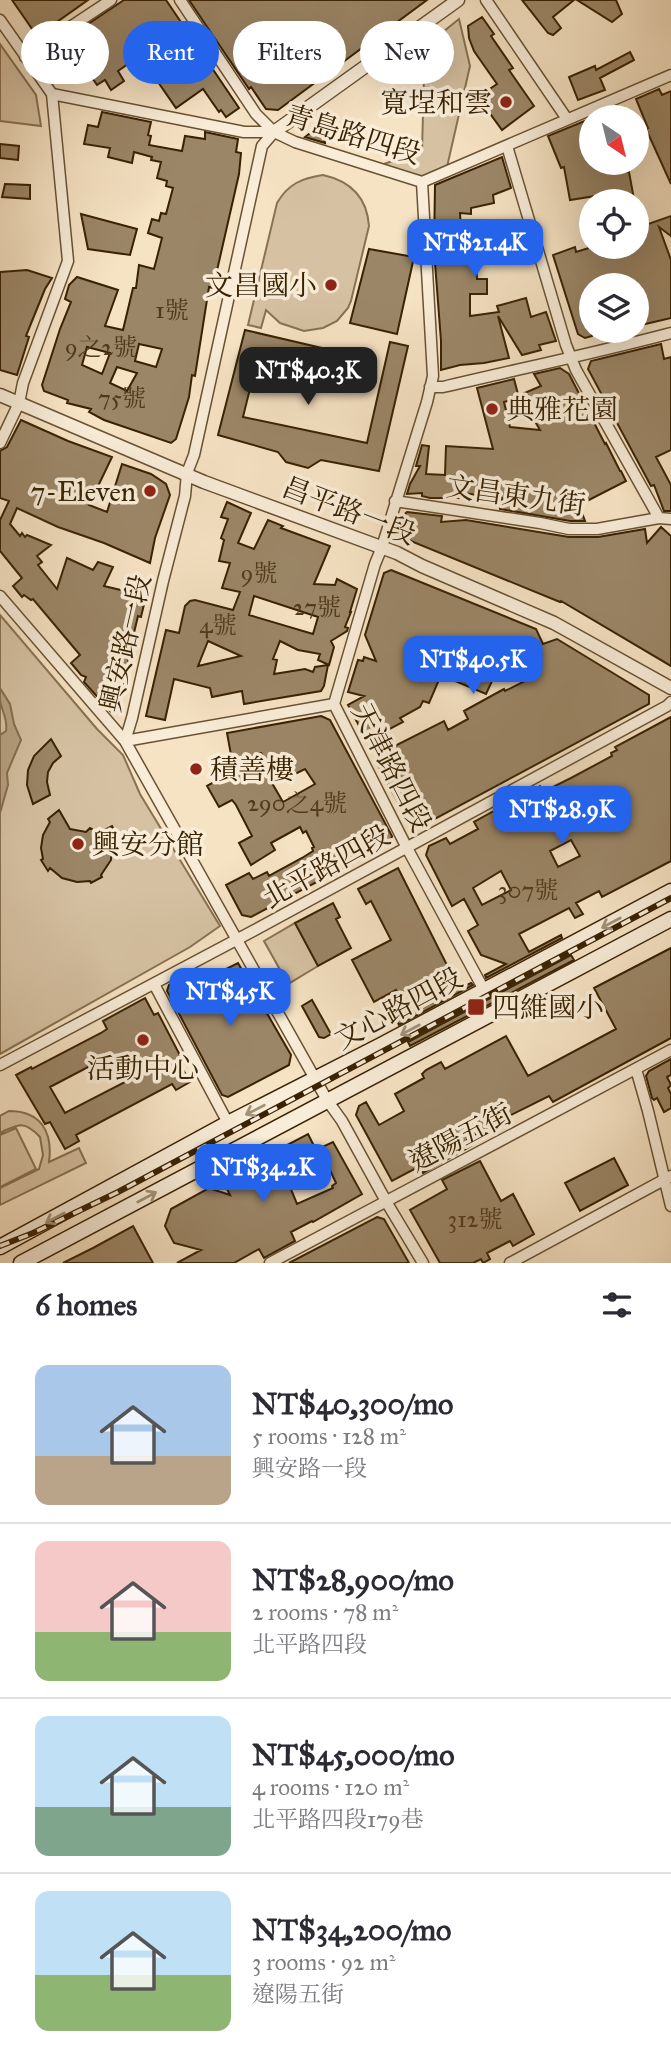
<!DOCTYPE html>
<meta charset="utf-8">
<style>
body{margin:0;font-family:"IM FELL Great Primer","Noto Serif TC",serif;background:#f7f7f7;color:#2b2b33;height:100vh;display:flex;flex-direction:column;font-size:26px;white-space:nowrap}
*{box-sizing:border-box;margin:0}
p{font-size:23px;color:#7c7c81}
.icon{flex:none;width:38px;height:38px;fill:none;stroke:currentColor;stroke-width:2;stroke-linecap:round;stroke-linejoin:round}
.map{position:relative;height:1263px;overflow:hidden}
.sheet{display:flex;flex-direction:column;background:#fff;flex:1}
.sheet>*{flex:none}
.banner{position:absolute;left:21px;top:21px;width:630px;height:63px;display:flex;gap:14px}
.needle{width:46px;rotate:145deg}
.fabs{position:absolute;left:579px;top:105px;display:grid;gap:14px}
.fabs a{display:grid;place-items:center;width:70px;height:70px;border-radius:50%;background:#fff;box-shadow:0 7px 28px #0002;font-size:35px}
.price{position:absolute;translate:-50% -60px;padding:0 16px;border-radius:14px;background:#2563eb;color:#fff;font-size:23px;line-height:46px;filter:drop-shadow(0 2px 4px #0008)}
.price::after{content:'';position:absolute;left:50%;top:42px;width:21px;height:16px;margin-left:-10px;background:inherit;clip-path:polygon(0 0,100% 0,50% 100%)}
.price.active{background:#222;color:#fff}
ul{padding:0;list-style:none}
li{display:flex;align-items:center;gap:21px;height:175px;padding:0 35px}
li+li{border-top:2px solid #e1e1e2}
li span{display:grid;place-items:center;flex:none;width:196px;height:140px;border-radius:14px;color:#555}
li>.icon{margin-inline-start:auto}
span .icon{width:84px;height:84px;fill:#fffc;stroke-width:1}
li b{font-size:30px}
h2{display:flex;justify-content:space-between;align-items:center;height:84px;padding:0 35px;font-size:30px}
.pill{padding:0 24px;border-radius:32px;background:#fff;box-shadow:0 7px 28px #0002;font-size:24px;line-height:63px}
.pill.active{background:#2563eb;color:#fff}
.map>svg:first-child{display:block}
</style>
<div class="map">
<svg width="671" height="1263" viewBox="0 0 671 1263">
<rect width="100%" height="100%" fill="#f6e3c4"/>
<filter id="stains"><feTurbulence type="fractalNoise" baseFrequency=".00286" numOctaves="4"/><feColorMatrix values="0 0 0 0 .2 0 0 0 0 .09 0 0 0 0 .02 0 0 0 .5 -.17"/></filter>
<radialGradient id="worn" r=".72"><stop offset=".6" stop-color="#630" stop-opacity="0"/><stop offset="1" stop-color="#630" stop-opacity=".3"/></radialGradient>
<path fill="#d6c2a3" stroke="#887252" stroke-width="2" d="M459 19 470 66 447 167 424 177 381 165 422 151 424 76 412 57Z
M0 44 36 95 41 126 0 121Z
M323 175C350 181 367 197 369 226L351 301 348 308 337 321 323 328 304 331 280 323 266 310 261 328 248 325 277 203C288 184 302 178 323 175Z
M0 615 97 729 123 755 140 794 220 926 190 947 0 1054Z
M295 923 318 966 288 984 264 941Z
M9 1111C41 1111 53 1132 49 1162L79 1148 86 1163 0 1205V1188L39 1169 43 1155 40 1137C25 1121 19 1123 0 1133V1116Z
M16 1128 36 1169 0 1187V1135Z"/>
<path fill="#b6a182" stroke="#846e4f" stroke-width="2" d="M0 688 10 704 14 724 21 740 7 773 8 785 0 813V735L6 731C8 719 2 712 0 700 0 696 0 692 0 688Z"/>
<path fill="#9b8667" stroke="#392202" stroke-width="2" fill-rule="evenodd" d="M12 0H88L37 36Z
M124 0H166L239 108 226 117 221 110 219 112 203 89 176 108 158 82 165 77 147 51 118 71 124 81 111 90 105 80 97 85 84 66 69 77 56 69 53 71 44 59 45 53Z
M189 0H427L278 110 266 109 251 87 249 89Z
M522 0H574L553 17 561 28 553 35 548 33Z
M577 0H616L622 14 612 22Z
M482 17 494 34 491 36 513 68 509 70 534 106 502 130 478 97 497 84 474 51 469 38 468 26Z
M630 52 634 60 600 78 605 90 578 100 569 77 595 66 596 70Z
M659 89 662 95 671 91V184L646 129 648 128 636 99Z
M102 112 151 122 148 135 151 136 149 145 182 151 185 136 205 139V132L238 139 236 152 241 153 239 174 213 288 209 287 195 376 192 375 189 397 176 439 171 443 104 420 89 412 91 409 67 403 68 400 44 391 42 385 60 329 71 302 65 299 69 285 77 277 118 290 105 326 123 330 133 288H136L139 265 154 269 162 238 148 233 152 219 159 221 161 213 166 214 173 188 166 186 167 181 157 178 161 162 151 160 152 157 134 152 132 163 108 157 110 148 84 144 88 125 98 127ZM139 344 162 349 156 367 135 361ZM87 347 110 353 102 374 82 365ZM117 367 137 373 127 391 110 383Z
M592 118V163H624L625 172H629L634 199 616 201 614 193 570 200 564 167 561 168 548 136Z
M318 127 324 136 325 143 305 137Z
M0 144 19 146 18 160 0 158Z
M502 157 511 188 493 195 494 203 471 208V214L460 213 462 244 476 243 477 279H487V294H470V316L499 312 497 306 526 298 531 317 546 312 556 341 539 345 541 350 522 355 498 316 509 358 484 363 460 365 441 370V341L434 250 435 185Z
M5 184 30 185V199L2 197Z
M81 214 137 229 130 255 88 249Z
M671 216V236L659 227 671 260V318L637 326V285H625L622 280 608 285H592V336L585 338 578 334 553 255 575 247 576 252 592 247H637V228Z
M369 249 414 257 397 334 350 323Z
M27 270 52 278 45 289 30 326 26 336 29 337 17 375 0 370V272Z
M245 330 339 352 333 373 258 356 243 417 367 443 390 342 408 346 379 471 321 460 308 468 286 462 278 452 218 435Z
M661 344 664 359 671 357V450L656 457 671 485V511H664L654 485 651 486 588 369 591 361Z
M560 368 569 374 605 444 606 443 620 471H621L626 481 579 505 585 521H570L500 509 502 498 469 494V498H430L422 496V493L407 494 410 484 420 466H416L422 445 429 446 426 474 445 475 446 446 493 449 477 388 514 379 519 398 504 402 510 427 540 430 520 395 541 386 534 374Z
M21 420 68 441 112 457 89 505 107 512 122 464 151 474 166 484 170 495 155 538 150 563 104 543 58 527 17 508 10 524 20 536 22 533 25 537 27 535 51 545 37 556 42 562 38 565 57 589 67 558 93 570 98 562 113 567 104 586 146 596 141 617 138 616 133 637 119 708 111 712 84 682 86 677 81 675 71 663 80 655 33 599 31 600 24 595 22 597 13 586 22 578 0 551V520L9 501 0 498V451L7 447Z
M227 502 251 513 238 543 254 549 268 520 283 526 281 528 330 546 314 584 335 585 337 579 357 589 350 612H351L345 627 348 628 347 631 331 641 334 647 329 665 318 660 320 654 298 650 280 641 273 659 277 660 274 674 305 669 313 672 315 667 328 665 324 686 321 691 244 704 242 691 212 697 210 688 174 679 165 720 146 716 166 630 179 633 185 606 190 601 195 600 233 610 240 592 222 588 230 563 219 561 224 540 221 538 228 519 221 517ZM254 596 318 617 313 634 249 615ZM208 641 241 656 198 666Z
M407 512 442 516 441 522 466 520 569 537H598L645 529 647 543 661 527 671 536V666L561 601 560 602 401 537 397 530 401 517Z
M391 570 536 629 543 644 557 639 649 695V704L418 828 410 825 377 763 379 754 444 721 448 730 468 719 464 711 504 689 505 691 535 676 501 662 486 694 441 675 429 703 423 701 420 707 400 718 403 722 367 741 348 705 364 696 348 692 358 660 363 661 364 657 376 661 365 635 384 573Z
M321 716 330 720 392 836 390 843 251 917 242 915 226 885 249 873 253 879 267 872 269 876 302 858 313 851 312 848 314 847 306 831 303 833 300 827 271 843 275 850 251 865 239 843 252 836 236 805 232 800 219 807 207 786 234 771 227 733ZM261 753 268 766 252 776 243 760ZM305 769 315 784 283 802 272 783 289 773 291 776Z
M671 717V861L602 897 599 891 576 903 583 914 575 918 569 908 519 934 529 952 561 935 562 938 486 978 485 975 506 964 481 955 468 931 478 925 464 899 452 906 426 855 429 846 446 838 450 844 478 829 474 822 501 807 540 786 543 792 571 778 612 756 611 753 617 750 615 747ZM571 840 580 856 558 867 550 851ZM501 871 511 890 482 905 473 888Z
M51 739 61 756 53 763 48 772 47 782 50 795 33 804 27 785 28 770 34 756Z
M59 810 70 829 86 832 90 828 99 833 112 826 116 834 117 839 113 840 111 860 101 875 102 877 91 883 90 881 77 882 62 878 50 868 48 871 41 860 43 859 41 848 43 835 50 822 48 819Z
M398 868 459 989 471 983 473 985 399 1025 397 1021 433 1002 422 982 398 995 396 990 374 1002 352 960 391 940 371 901 366 904 358 889Z
M333 903 340 917 336 919 351 948 318 966 295 923Z
M671 948V1038L553 1102 549 1096 497 1122 467 1140 471 1146 423 1173 420 1166 392 1181 356 1115 359 1106 366 1102 379 1125 404 1111 395 1094 424 1078 422 1074 426 1070 441 1062 445 1069 506 1036 528 1076 616 1029 594 988Z
M571 955 574 960 410 1046 408 1042Z
M238 963 291 1055 289 1065 228 1097 222 1095 167 991 169 985 197 970 201 978 209 974 210 977Z
M145 998 154 1015 158 1013 184 1063 182 1068 190 1082 176 1090 172 1084 76 1135 79 1141 65 1149 50 1122 45 1124 16 1075 31 1067 32 1069 101 1033 107 1029 103 1021ZM109 1056 114 1071 129 1080 65 1113 50 1087Z
M312 1000 331 1034 324 1038 319 1037 302 1006Z
M671 1059V1075L667 1077 671 1085 668 1088 671 1094V1108L664 1112 657 1098 654 1100 652 1098 646 1076 649 1071Z
M308 1134 316 1150 333 1142 362 1194 313 1222 312 1221 291 1232 295 1241 264 1258 259 1249 234 1263H177L201 1250 174 1243 165 1226 171 1209 209 1188 230 1195 222 1179ZM328 1166 336 1183 332 1186 333 1188 297 1204 290 1187Z
M614 1158 628 1185 580 1211 565 1183Z
M480 1161 501 1201 513 1194 534 1234 513 1246 510 1241 487 1253 490 1259 483 1263 481 1259 473 1263H440L410 1210 447 1189 442 1180Z
M377 1217 384 1219 409 1263H289Z
M133 1226 153 1263H63L93 1248Z"/>
<g fill="none" stroke-linecap="round" stroke-linejoin="round">
<g stroke="#685232" stroke-width="13">
<path id="minor" d="M180 0 256 114 274 132
M486 0 567 119
M0 20 52 94 244 132H274L295 142 422 182 671 75
M25 57 111 0
M274 132 262 146 194 455 187 473 185 496 163 581 132 718 125 741 327 1100 342 1121 387 1203 423 1263
M507 146 566 345 576 370 659 518
M422 182 433 376 427 402 382 547 375 564 334 704 407 848 484 990
M430 387H443C519 369 595 353 671 333
M0 443 19 403 23 383 68 261 52 94
M395 501 540 523 569 529H597L659 518 671 519
M0 596 125 741 334 704
M154 984 228 1123
M0 1065 253 931 667 706 671 702
M636 1069 648 1111 671 1206
M270 1263 671 1050
M510 1263 671 1176"/>
</g>
<g stroke="#685232" stroke-width="15">
<path id="tertiary" d="M274 132 458 0
M0 395 204 482 397 553 422 566 554 623 671 688"/>
</g>
<g stroke="#392202" stroke-width="17">
<path id="secondary" d="M0 1247 228 1123 381 1045 671 891
M21 1263 671 919"/>
</g>
<use href="#minor" stroke="#f9edd9" stroke-width="10"/>
<use href="#tertiary" stroke="#f9edd9" stroke-width="12"/>
<use href="#secondary" stroke="#f9edd9" stroke-width="14"/>
<g stroke="#392202" stroke-width="6">
<path id="rail" d="M0 1246 33 1233 118 1192 671 898"/>
</g>
<use href="#rail" stroke="#f9edd9" stroke-width="3.5" stroke-dasharray="10" stroke-linecap="butt"/>
</g>
<defs><path id="oneway-shaft" d="M-6 0H5M1.5-3L5.5 0L1.5 3" fill="none" stroke-width="1.6" stroke-linecap="round" stroke-linejoin="round" transform="scale(1.75)"/></defs>
<g stroke="#a39278">
<use href="#oneway-shaft" transform="translate(611 923) rotate(152)"/>
<use href="#oneway-shaft" transform="translate(410 1030) rotate(152)"/>
<use href="#oneway-shaft" transform="translate(255 1110) rotate(153)"/>
<use href="#oneway-shaft" transform="translate(147 1197) rotate(-28)"/>
<use href="#oneway-shaft" transform="translate(55 1218) rotate(152)"/>
</g>
<g fill="#8f2418" stroke="#f9edd9" stroke-width="2.5">
<circle cx="506" cy="102" r="7"/>
<circle cx="331" cy="285" r="7"/>
<circle cx="492" cy="409" r="7"/>
<circle cx="150" cy="491" r="7"/>
<circle cx="196" cy="769" r="7"/>
<circle cx="78" cy="844" r="7"/>
<rect x="467" y="998" width="18" height="18" rx="3.5"/>
<circle cx="143" cy="1040" r="7"/>
</g>
<g text-anchor="middle" stroke-width="7" stroke-linejoin="round" paint-order="stroke">
<g font-size="24" fill="#523b1b">
<text x="172" y="318">1號</text>
<text x="101" y="355">9之2號</text>
<text x="122" y="406">75號</text>
<text x="259" y="581">9號</text>
<text x="317" y="615">27號</text>
<text x="218" y="633">4號</text>
<text x="297" y="811">290之4號</text>
<text x="528" y="898">307號</text>
<text x="475" y="1227">312號</text>
</g>
<g font-size="28" fill="#392202" stroke="#f9edd9" text-anchor="start">
<text x="492" y="112" text-anchor="end">寬埕和雲</text>
<text x="317" y="295" text-anchor="end">文昌國小</text>
<text x="506" y="419">典雅花園</text>
<text x="136" y="501" text-anchor="end">7-Eleven</text>
<text x="210" y="779">積善樓</text>
<text x="92" y="854">興安分館</text>
<text x="492" y="1017">四維國小</text>
<text x="143" y="1078" text-anchor="middle">活動中心</text>
</g>
<g font-size="28" fill="#392202" stroke="#f9edd9">
<text transform="translate(353 134) rotate(17)" y="10">青島路四段</text>
<text transform="translate(516 495) rotate(8)" y="10">文昌東九街</text>
<text transform="translate(349 510) rotate(21)" y="10">昌平路一段</text>
<text transform="translate(125 643) rotate(-77)" y="10">興安路一段</text>
<text transform="translate(392 767) rotate(63)" y="10">天津路四段</text>
<text transform="translate(326 866) rotate(-29)" y="10">北平路四段</text>
<text transform="translate(398 1008) rotate(-28)" y="10">文心路四段</text>
<text transform="translate(460 1137) rotate(-28)" y="10">遼陽五街</text>
</g>
</g>
<rect width="100%" height="100%" filter="url(#stains)"/>
<rect width="100%" height="100%" fill="url(#worn)"/>
</svg>
<div class="fabs">
<a><svg class="needle" viewBox="-14 -14 28 28"><path d="M0-13l5 13h-10z" fill="#e53935"/><path d="M0 13l5-13h-10z" fill="#7c7c81"/></svg></a>
<a><svg class="icon" aria-label="locate" viewBox="0 0 24 24"><circle cx="12" cy="12" r="6"/><path d="M12 2v4M12 18v4M2 12h4M18 12h4"/></svg></a>
<a><svg class="icon" aria-label="layers" viewBox="0 0 24 24"><path d="M12 4l9 5-9 5-9-5zM3 14l9 5 9-5"/></svg></a>
</div>
<b class="price" style="left:475px;top:279px">NT$21.4K</b>
<b class="price active" style="left:308px;top:407px">NT$40.3K</b>
<b class="price" style="left:473px;top:696px">NT$40.5K</b>
<b class="price" style="left:562px;top:846px">NT$28.9K</b>
<b class="price" style="left:230px;top:1028px">NT$45K</b>
<b class="price" style="left:263px;top:1204px">NT$34.2K</b>
<div class="banner">
<a class="pill">Buy</a>
<a class="pill active">Rent</a>
<a class="pill">Filters</a>
<a class="pill">New</a>
</div>
</div>
<section class="sheet">
<h2>6 homes<svg class="icon" aria-label="filters" viewBox="0 0 24 24"><path d="M4 7h16M4 17h16"/><circle cx="9" cy="7" r="2"/><circle cx="15" cy="17" r="2"/></svg></h2>
<ul>
<li><span style="background:linear-gradient(#a9c7e8 65%,#b9a48a 0)"><svg class="icon" aria-label="home" viewBox="0 0 24 24"><path d="M3 11l9-7 9 7M6 9v11h12V9"/></svg></span><div><b>NT$40,300/mo</b><p>5 rooms · 128 m²</p><p>興安路一段</p></div></li>
<li><span style="background:linear-gradient(#f6c9c9 65%,#8fb573 0)"><svg class="icon" aria-label="home" viewBox="0 0 24 24"><path d="M3 11l9-7 9 7M6 9v11h12V9"/></svg></span><div><b>NT$28,900/mo</b><p>2 rooms · 78 m²</p><p>北平路四段</p></div></li>
<li><span style="background:linear-gradient(#bfe0f5 65%,#7fa58c 0)"><svg class="icon" aria-label="home" viewBox="0 0 24 24"><path d="M3 11l9-7 9 7M6 9v11h12V9"/></svg></span><div><b>NT$45,000/mo</b><p>4 rooms · 120 m²</p><p>北平路四段179巷</p></div></li>
<li><span style="background:linear-gradient(#bfe0f5 60%,#8fb573 0)"><svg class="icon" aria-label="home" viewBox="0 0 24 24"><path d="M3 11l9-7 9 7M6 9v11h12V9"/></svg></span><div><b>NT$34,200/mo</b><p>3 rooms · 92 m²</p><p>遼陽五街</p></div></li>
</ul>
</section>
